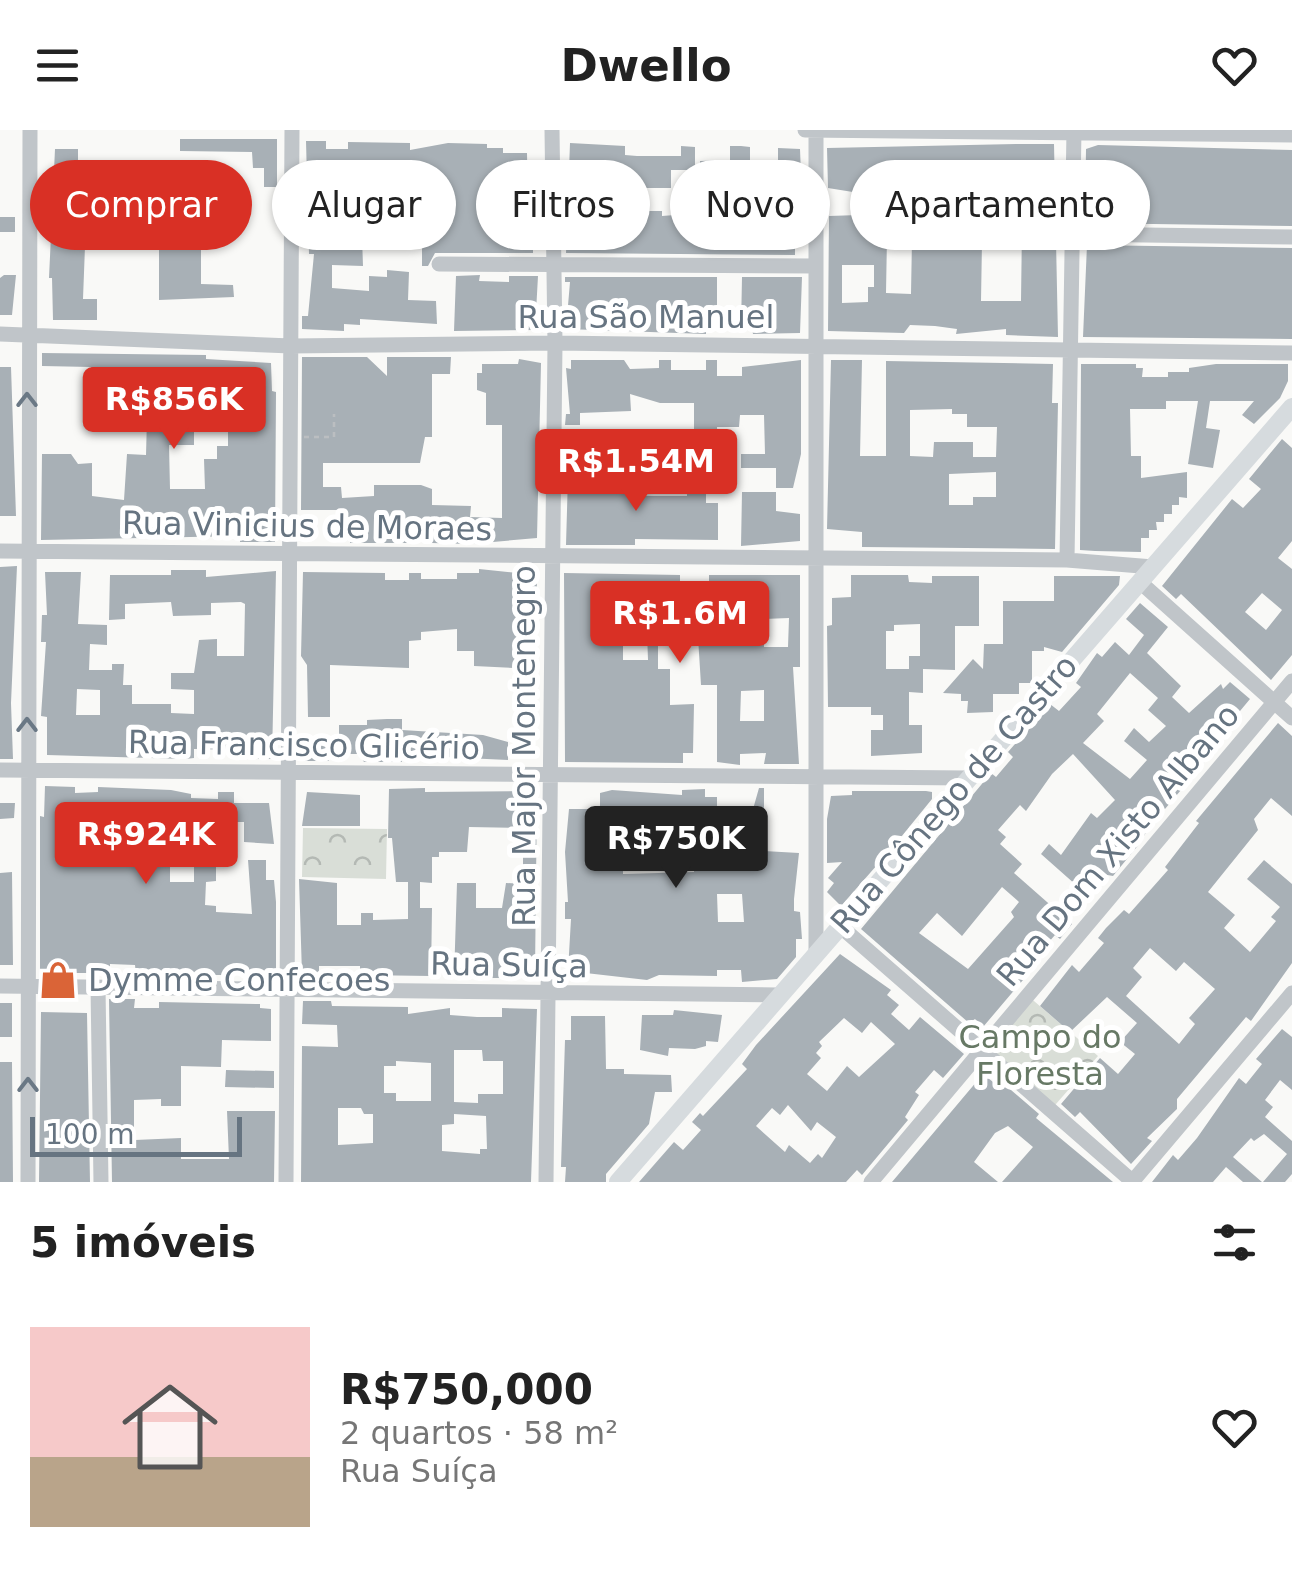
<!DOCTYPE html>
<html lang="pt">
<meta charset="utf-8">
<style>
body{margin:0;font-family:"DejaVu Sans",sans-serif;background:#f6f6f6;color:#222;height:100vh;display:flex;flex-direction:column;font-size:38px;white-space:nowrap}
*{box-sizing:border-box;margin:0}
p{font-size:32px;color:#767676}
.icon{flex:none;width:55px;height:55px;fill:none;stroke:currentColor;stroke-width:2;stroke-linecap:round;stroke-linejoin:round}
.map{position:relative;height:1052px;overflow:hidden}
.panel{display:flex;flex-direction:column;background:#fff;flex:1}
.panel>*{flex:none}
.hud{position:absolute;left:30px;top:30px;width:1232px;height:90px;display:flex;gap:20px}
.scale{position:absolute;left:30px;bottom:25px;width:212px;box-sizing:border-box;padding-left:10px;border:5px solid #667481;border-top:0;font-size:28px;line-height:35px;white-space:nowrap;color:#667481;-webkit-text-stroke:8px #fff;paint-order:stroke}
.price{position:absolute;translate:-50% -85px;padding:0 22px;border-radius:10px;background:#d93025;color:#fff;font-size:32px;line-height:65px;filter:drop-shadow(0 2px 5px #0008)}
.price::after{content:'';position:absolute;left:50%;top:60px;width:30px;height:22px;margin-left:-15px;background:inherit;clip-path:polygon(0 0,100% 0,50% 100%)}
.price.current{background:#222;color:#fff}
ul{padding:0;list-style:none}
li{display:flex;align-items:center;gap:30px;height:250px;padding:0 30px}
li+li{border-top:2px solid #e0e0e0}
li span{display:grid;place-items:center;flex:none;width:280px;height:200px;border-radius:0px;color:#555}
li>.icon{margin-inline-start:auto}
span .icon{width:120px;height:120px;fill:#fffc;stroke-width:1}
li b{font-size:42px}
h2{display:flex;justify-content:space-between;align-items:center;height:120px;padding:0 30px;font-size:42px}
.pill{padding:0 35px;border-radius:45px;background:#fff;box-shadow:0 2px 8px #0004;font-size:35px;line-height:90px}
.pill.current{background:#d93025;color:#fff}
header{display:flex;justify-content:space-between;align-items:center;height:130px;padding:0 30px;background:#fff;font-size:45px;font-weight:600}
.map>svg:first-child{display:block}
</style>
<header><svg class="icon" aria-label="menu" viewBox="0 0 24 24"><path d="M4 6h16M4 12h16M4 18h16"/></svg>Dwello<svg class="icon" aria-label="heart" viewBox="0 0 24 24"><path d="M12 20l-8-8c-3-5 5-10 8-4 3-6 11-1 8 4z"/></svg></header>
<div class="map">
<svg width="1292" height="1052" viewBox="0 0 1292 1052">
<defs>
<pattern id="park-crowns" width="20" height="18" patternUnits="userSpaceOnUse" patternTransform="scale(2.5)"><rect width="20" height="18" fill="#d9ded7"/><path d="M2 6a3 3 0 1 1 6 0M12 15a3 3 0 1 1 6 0" fill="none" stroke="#b4b9b4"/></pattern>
</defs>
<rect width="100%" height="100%" fill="#f9f9f7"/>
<path fill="url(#park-crowns)" d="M303 698 387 699 386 749 302 747Z
M1027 865 1098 926 1049 982 978 922Z"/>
<path fill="#a8b0b6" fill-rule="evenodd" d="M180 9H277V57H264V38H253L252 22 180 21Z
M306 11H326V19H348V12L410 13V20L448 13 487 14V18H503V23H527L528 78H539V110H533V123H435L428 136H422V103L362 107 363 136 332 135V158L369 161V146L387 147V140L409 142 408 170 436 171 437 194 360 189V195L344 194V201L302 199V186H308L314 124H309ZM386 56V61H408V87H347V61Z
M570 13 625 16V25L637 26H681V16L695 17V40H671V58H646V81H662V86L701 83 700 31 730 30V16H741L750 17V33L778 34V18L800 19 803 95H795V125L566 123ZM719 63H742L743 84 719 85Z
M1016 14H1054L1058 207 1006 205V199L956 204 957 199 935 196 910 195 904 203 828 201 829 86 859 85V63L828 58 827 18ZM981 58H1008L1010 89 1029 97H1022L1021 171H981L982 112 973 113 972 98H894L893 79 973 76 974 72 982 76ZM887 107 912 109 911 164 886 163ZM842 135H874V157H868V172L842 173Z
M1098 15 1292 20V96L1085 93 1086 19Z
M55 19H78V31H72L71 64H87L83 169H97V190H53L52 148H49Z
M161 37H187V51L224 53V87H201V154L233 155 234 167 159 170V117L150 118V86L160 83Z
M0 87H15V102H0Z
M1087 115 1292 118V209L1083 207Z
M4 145H16L12 185H0V148Z
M480 145 479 151 509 152V146H538L535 200 454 201 456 146Z
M565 147H717V197H706V204L566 199 570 152H565Z
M742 147H802L800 203 753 204 752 199 741 198Z
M42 223 206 225V229L271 233 272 261 276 262 275 412H240V406L41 410 42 324H71L78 334 92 333V366L124 370 127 324 146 325 147 288 146 270H124V277L92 282 91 237 42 236ZM205 284 228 285V316H217V329H204L205 359H170L169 315H194V292H206Z
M302 227H367L387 246V227H451L450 244H432V307H425L420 333H323V357H341L342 368 374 366V355H421L432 359V375L471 376 470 387 502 388V295H486V263L477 260V243H482V234H518L519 229 541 233 537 408 470 414 432 413 431 408H408V413H350V387H345V380H301Z
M571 230H624L630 239 659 238V230H671V240H706V230H717V246H742V237L801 230V324L793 358H776V338H741V324H765L764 285H740L739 297H717L718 324H694V339H671V330H659V307L661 301 694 300V273H660L630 264 631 281 580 283V295H565L566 284H570L566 238 571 239Z
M831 230H862L860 326H886V231L1053 234 1052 273H1058L1055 419 862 417V402L827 399ZM952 279V284H967V297H997L996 327H973V312H934L933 327 910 326V280ZM996 342V367H973V375H949V344Z
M1081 234H1136V238H1143L1142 247H1168V242H1189V238L1216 234H1288V251L1280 268 1254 294 1242 285 1254 271H1210L1206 298 1220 300 1213 338 1188 334 1198 271H1166V279H1130L1131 326H1141V348L1187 342V368L1179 367V375H1172V384H1164V392H1156L1157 400H1149V408H1141V422L1095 421 1080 420Z
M0 237H11L16 386H0Z
M1282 309 1292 318V411L1278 428 1292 439V525L1271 550 1181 464 1176 469 1162 456 1232 369 1243 378 1261 359 1249 349ZM1262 463 1282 480 1266 500 1245 482Z
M623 338H635V366H687V352L706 353V373H718V410L635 409V415H566L568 346H596L600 361H622Z
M742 362H776V381L800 384V411L741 416Z
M17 436 11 573 13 629H0V437Z
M479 439 537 445 535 605 517 604 515 538 474 536V521H457V499L421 502V510L409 511V538L330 535V587H308L307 535 301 526 303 442 385 443V450H409V443H421V449H457V443H479Z
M171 440H206V447L276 441 272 629H258V621L242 620 194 619V628L185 629 47 625V587L41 586 46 512H41L42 485H47L45 442H81L78 494 107 495V515L90 514 89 540H112V534H124L123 555H132V574H171V583L194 584V560L171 559V543H194L199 510 217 509V526H244L245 474 241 472 211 473V485L173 486 171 472 125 474V489L109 490 110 445H171ZM77 559 100 560V585H76Z
M564 443 680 445V452L709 451V445H800V537H793L799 634H764L766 623 740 624V635L717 632V555H701L697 491 658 494V539H670V575L694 574 693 623H683V633L565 632ZM789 488 788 517H764V489ZM623 501 647 502 648 530H623ZM764 560V591H740L741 561Z
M851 445H908L909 452 932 453V446H979V496H955V540L923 539V563L909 562V595H922V623L871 626V600H883V585H871V577H828L827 496 832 495V468L851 467ZM920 494V526H909V539H886V501H894V495Z
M1054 446H1120L1119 455 1062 522 1044 517V521H1032V553H1019V564H993V582L967 583 968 571H961V564L943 563 973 529 983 539 984 514H1003V471H1054Z
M1140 473 1168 497 1147 523 1181 556 1172 567 1189 583 1221 554 1223 559 1230 552 1250 569 1235 587 1239 591 1165 679 1159 674 1142 694 1148 699 1140 713 1113 746 1102 744 1094 754 1084 745 1076 755 1041 724 1049 714 1061 725 1091 683 1097 688 1115 670 1073 624 1052 644 1026 681 1020 675 998 700 1006 707 1000 714 1022 734 1014 743 1072 794 1060 809 1055 805 1040 822 1031 834 1034 837 983 897 975 889 969 893 861 799 991 643 996 647 1013 627 1008 622 1050 574 1059 581 1081 557 1076 553 1097 523 1102 527 1115 512 1129 525 1144 505 1126 489ZM1130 543 1158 568 1148 580 1166 596 1149 612 1134 598 1124 611 1147 630 1130 649 1083 613 1104 591 1097 584ZM1002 757 1019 772 1011 782 1014 787 968 839 919 803 937 783 962 806Z
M387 589H402V600L483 605 508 612V630L402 625V632H364L359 624H328L329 631H302V616H308V609H339V595H367V590Z
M1278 593 1292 606V686L1271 668 1254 689 1258 700 1208 762 1235 785 1224 798 1250 822 1276 791 1271 787 1280 777 1247 749 1264 730 1292 754V833L1251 891 1246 887 1177 969V979L1147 1008 1152 1011 1131 1034 1080 982 1075 987 1061 974 1100 928 1118 944 1135 924 1120 912 1137 893 1107 867 1070 902 1040 876 1072 835 1079 842 1104 813 1098 808 1106 798 1124 780 1129 784 1168 740 1165 737 1199 693 1196 691ZM1150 818 1176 841 1184 832 1215 859 1189 888 1195 894 1179 914 1126 866 1142 847 1133 838Z
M45 656 75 657V663L98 662V657L171 660 191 664V668L218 669V662H234V673H269L274 714 244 712V692H216L211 709 170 705V711H148L147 734H170V752H194V735L216 734V751L206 752 205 775 216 776V782L252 784 248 730H266V750H274L276 772V845H136L135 835 110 834V843H40V686L44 687Z
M425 658V662L537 661 535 842H513V848H454L457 753H476V778H502L506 753 523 754V710L518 698 469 697 467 722H439V727H432V753L420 752V778H432L431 846 360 845V836H319V844H302L299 749 337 753V795H361V783H373V790L408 789V752H396L392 708H388L389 659Z
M759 658H764V721L799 723 794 769V781L800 782 802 809H796V827L777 849 742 852 741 840H717V846L659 845 647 850 568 841 571 789H565V772H568L565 722 569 679H600V663L612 660 682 665V660L705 659V667H717V725H740ZM647 714 694 715V742L623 744V723H647ZM717 764H742L744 792H718Z
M852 661H926L932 662V669L897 712 892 707V718L841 776 827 762 834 753 828 748 842 732 827 733V689L831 666 852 665Z
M307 662 360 665V696H302Z
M0 673H15L14 688 0 689Z
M12 742 13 835H0V743Z
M840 824 891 860 887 865 899 875 891 884 909 900 920 887 964 924 943 948 934 940 915 962 919 965 905 987 908 990 862 1045 857 1040 846 1052H639L674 1012 683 1020 701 1000 692 992 700 983 703 986 747 939 742 934 756 915ZM844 888 862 903 871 892 895 914 859 947 847 936 827 961 807 944 821 928 816 923 822 916 819 912ZM788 975 811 1001 817 992 836 1007 822 1028 818 1024 810 1033 789 1015 785 1022 756 996 772 978 780 985Z
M109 869H135L134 878H159V872L260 874V878L271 879V911L222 910 221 937 181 936V976H161V969L134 970V999L135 1010 181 1008V1029H229L227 981H275L274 1052H112Z
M303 871H331L332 876 408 877V884L450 878V885L477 887H502V878L537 879 531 1052H301L302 916 338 917 337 895 302 894ZM454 920H482L483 931H503V964H478V973L454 972ZM396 931 431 933V971H396V963H384V936H396ZM338 978H361L364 984H373V1013L338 1015ZM454 984 486 986 487 1019H480V1024L442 1021V995L454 994Z
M0 873H12V907H0Z
M674 880 722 885 718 912 706 911V916L695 919 669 918 668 926 640 920 642 885H673Z
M41 882 87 883 90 1052H39Z
M571 886H605L606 939H624V944L671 945 672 962H655L649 994 606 1044V1052H565L566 1037H561L565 910H571Z
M1282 899 1292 907V960L1280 950 1265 970 1273 977 1265 987 1292 1011V1044L1285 1052H1263L1287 1024 1264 1004 1254 1011 1251 1008 1233 1027 1262 1052H1243L1226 1037 1213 1052H1152L1173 1025 1178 1030 1197 1008 1239 948 1246 954 1262 934 1256 929Z
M0 932H12L13 1052H0Z
M226 940 274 941V958L225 957Z
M983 944 993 952 997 948 1039 984 1036 988 1113 1052H1002L1033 1017 1008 996 995 1003 974 1032 998 1052H892Z"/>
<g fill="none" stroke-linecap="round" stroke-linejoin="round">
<path stroke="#bbbec1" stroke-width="2.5" stroke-dasharray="5 5" stroke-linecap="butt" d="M304 307H334V284"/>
<path stroke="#c0c5c9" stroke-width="15" d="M805 0 1292 5
M816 0V821
M1072 104 1292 107
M439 134 815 136
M0 204 291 216 555 213 1292 223
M0 421 1067 430 1153 437
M1067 430 1074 0
M1140 452 1292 588
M0 640 968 648
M840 796 1133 1052
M0 856 778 865
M98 857 101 1052
M28 1052 30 0
M286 1052 292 0
M546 1052 555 213 552 0
M871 1052 1292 551
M1132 1052 1292 863"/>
<path stroke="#d6dbde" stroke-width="18" d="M618 1052 1292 277"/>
</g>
<defs><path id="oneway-chevron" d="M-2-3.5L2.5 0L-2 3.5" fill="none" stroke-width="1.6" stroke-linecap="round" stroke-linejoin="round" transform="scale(2.5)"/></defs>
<g stroke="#6a7885">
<use href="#oneway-chevron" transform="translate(27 270) rotate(-90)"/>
<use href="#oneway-chevron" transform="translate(27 595) rotate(-90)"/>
<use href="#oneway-chevron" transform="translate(28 955) rotate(-90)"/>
</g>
<defs>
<g id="shop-bare" transform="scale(3)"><path d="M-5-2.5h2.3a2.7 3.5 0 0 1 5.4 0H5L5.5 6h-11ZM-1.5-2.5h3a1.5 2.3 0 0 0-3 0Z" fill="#da6437" stroke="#fff" stroke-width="2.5" paint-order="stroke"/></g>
</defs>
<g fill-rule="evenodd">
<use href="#shop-bare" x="58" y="850"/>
</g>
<g text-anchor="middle" stroke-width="10" stroke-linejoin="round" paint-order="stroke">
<g font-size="32" fill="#667481" stroke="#fff">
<text x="646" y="198">Rua São Manuel</text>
<text transform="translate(307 396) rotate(1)" y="11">Rua Vinicius de Moraes</text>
<text transform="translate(304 615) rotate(1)" y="11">Rua Francisco Glicério</text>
<text transform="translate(524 616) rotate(-90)" y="11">Rua Major Montenegro</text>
<text transform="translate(954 664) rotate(-49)" y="11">Rua Cônego de Castro</text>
<text transform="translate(1118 715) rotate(-50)" y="11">Rua Dom Xisto Albano</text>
<text transform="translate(509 835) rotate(1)" y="11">Rua Suíça</text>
</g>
<g font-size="32" fill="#667481" stroke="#fff" text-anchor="start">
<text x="88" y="861">Dymme Confecoes</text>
</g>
<g font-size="32" fill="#677965" stroke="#fff">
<text x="1040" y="918">Campo do<tspan x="1040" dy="37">Floresta</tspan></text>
</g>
</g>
</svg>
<div class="scale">100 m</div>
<b class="price" style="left:174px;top:322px">R$856K</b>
<b class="price" style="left:636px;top:384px">R$1.54M</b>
<b class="price" style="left:680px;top:536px">R$1.6M</b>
<b class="price" style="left:146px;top:757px">R$924K</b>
<b class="price current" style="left:676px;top:761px">R$750K</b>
<div class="hud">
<a class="pill current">Comprar</a>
<a class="pill">Alugar</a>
<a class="pill">Filtros</a>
<a class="pill">Novo</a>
<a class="pill">Apartamento</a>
</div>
</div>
<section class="panel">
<h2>5 imóveis<svg class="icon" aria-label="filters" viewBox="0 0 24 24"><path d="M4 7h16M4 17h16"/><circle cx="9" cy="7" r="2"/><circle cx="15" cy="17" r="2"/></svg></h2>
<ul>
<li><span style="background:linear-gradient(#f6c9c9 65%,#b9a48a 0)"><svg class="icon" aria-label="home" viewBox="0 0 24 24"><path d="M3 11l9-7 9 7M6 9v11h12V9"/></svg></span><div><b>R$750,000</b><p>2 quartos · 58 m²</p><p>Rua Suíça</p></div><svg class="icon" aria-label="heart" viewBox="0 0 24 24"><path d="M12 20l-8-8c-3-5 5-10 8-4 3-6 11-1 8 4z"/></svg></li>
</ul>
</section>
